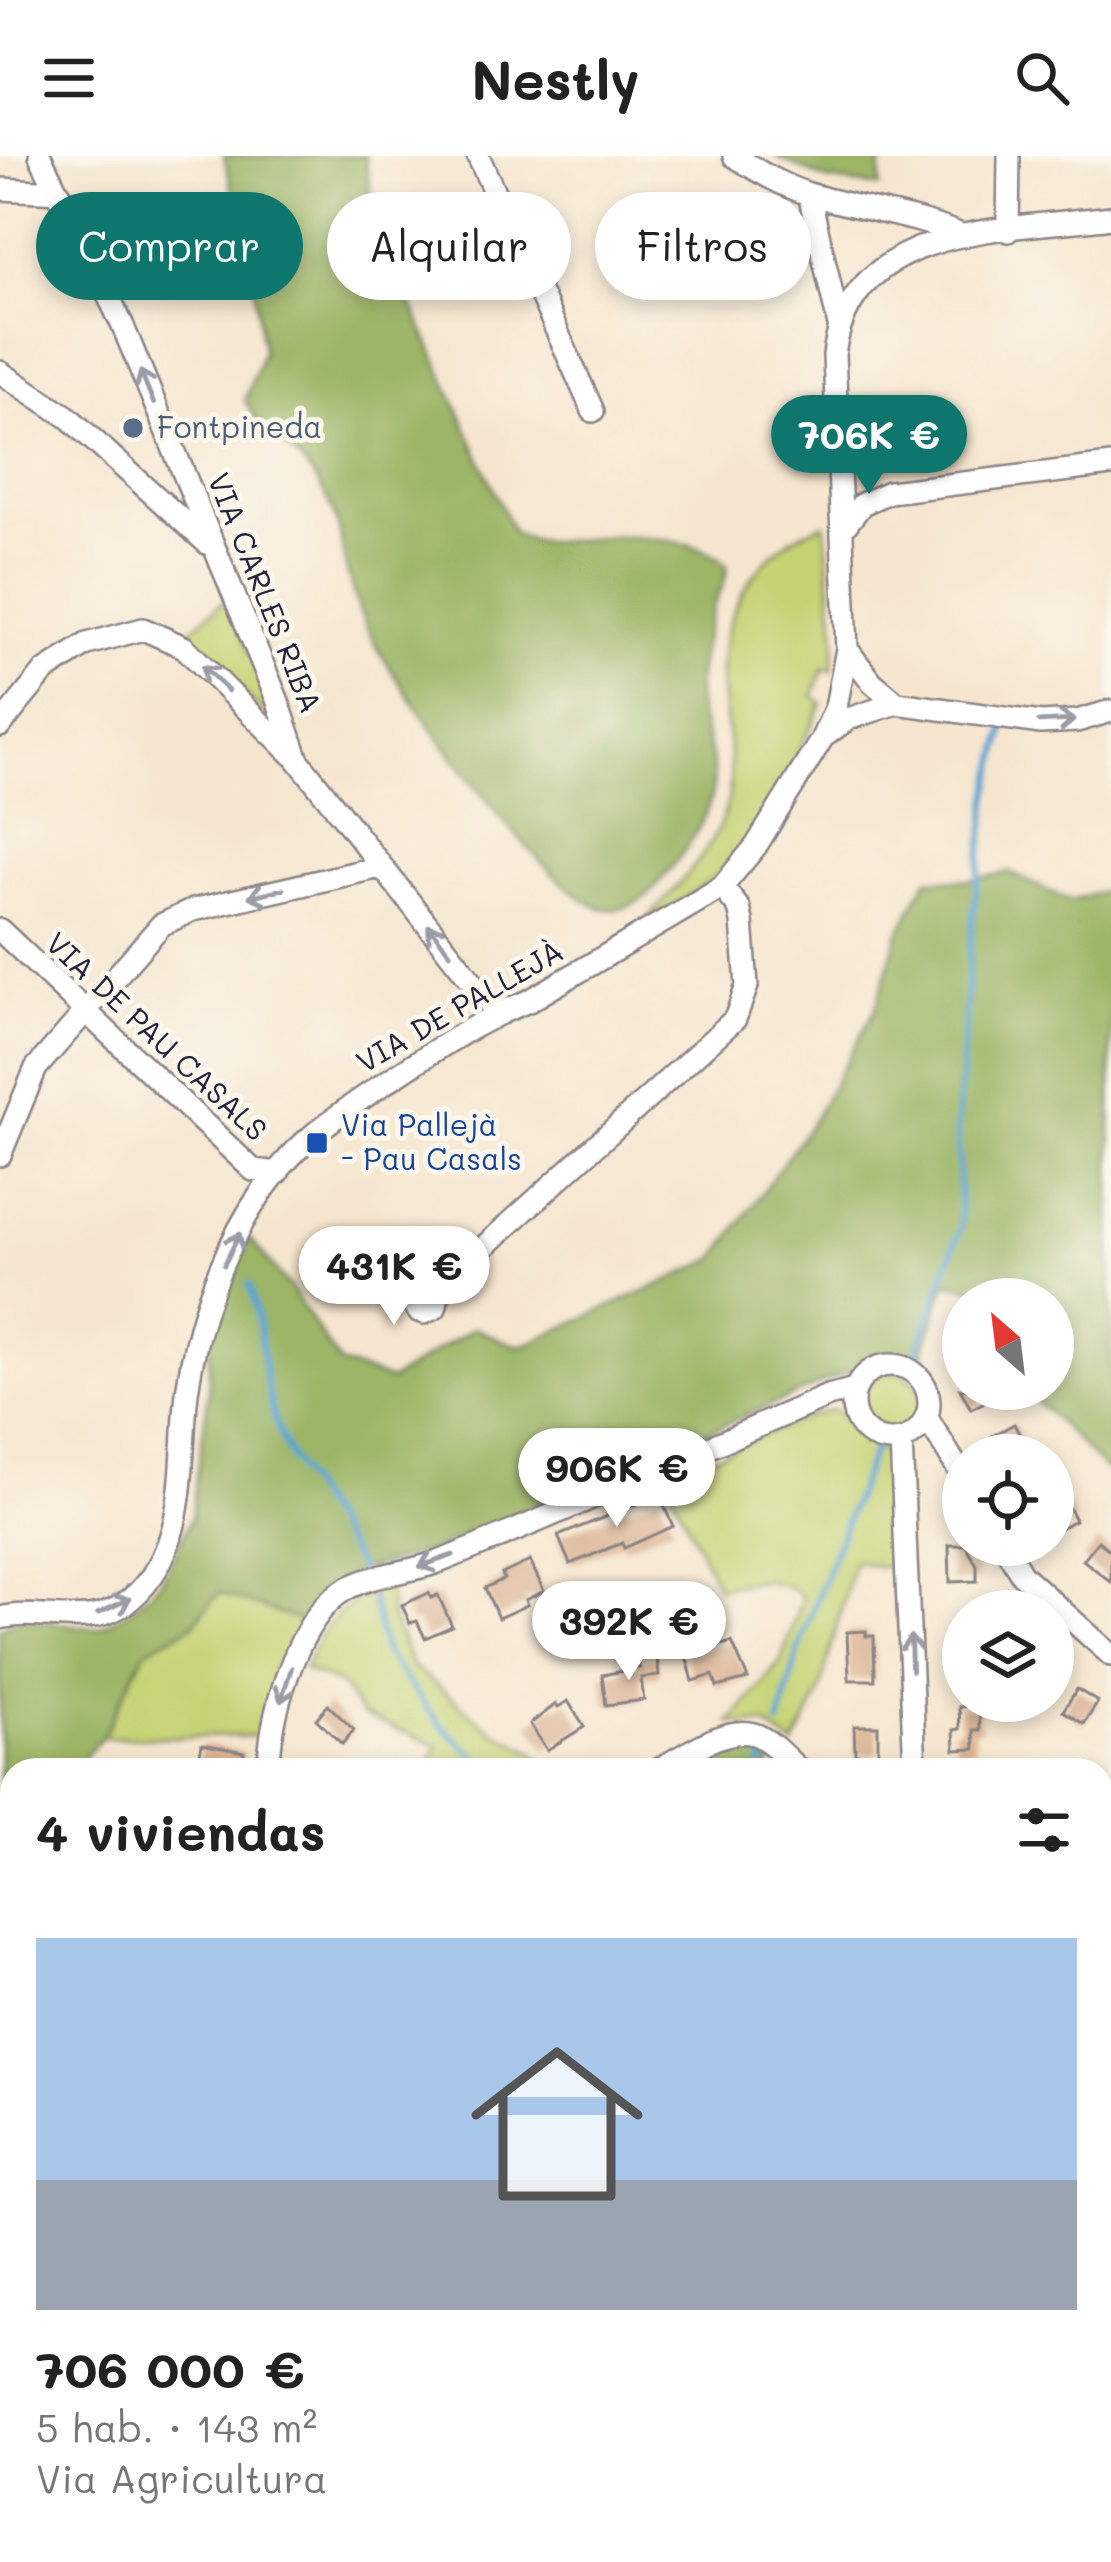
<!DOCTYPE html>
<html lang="es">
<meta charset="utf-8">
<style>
body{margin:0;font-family:Mali,sans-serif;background:#f2f2f2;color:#222;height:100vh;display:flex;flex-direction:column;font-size:45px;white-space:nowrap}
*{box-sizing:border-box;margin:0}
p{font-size:39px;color:#767676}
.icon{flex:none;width:66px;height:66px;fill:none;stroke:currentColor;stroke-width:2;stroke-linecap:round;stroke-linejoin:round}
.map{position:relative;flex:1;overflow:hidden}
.drawer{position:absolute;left:0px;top:1602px;width:1113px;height:804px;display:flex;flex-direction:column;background:#fff;border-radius:36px 36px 0 0;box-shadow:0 6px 18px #0003}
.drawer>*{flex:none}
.guide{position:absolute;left:36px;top:36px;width:1041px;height:108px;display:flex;gap:24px}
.needle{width:78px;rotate:332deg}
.fabs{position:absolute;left:942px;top:1122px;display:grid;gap:24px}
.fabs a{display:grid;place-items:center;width:132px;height:132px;border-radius:50%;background:#fff;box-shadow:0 6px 18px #0003;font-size:60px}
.price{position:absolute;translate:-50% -102px;padding:0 27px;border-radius:42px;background:#fff;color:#222;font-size:39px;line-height:78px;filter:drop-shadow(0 3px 6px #0008)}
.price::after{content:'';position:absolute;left:50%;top:72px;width:36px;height:27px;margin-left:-18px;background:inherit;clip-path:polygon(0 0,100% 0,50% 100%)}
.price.on{background:#0f766e;color:#fff}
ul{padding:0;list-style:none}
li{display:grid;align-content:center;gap:24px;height:636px;padding:0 36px}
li+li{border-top:3px solid #e0e0e0}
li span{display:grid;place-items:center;height:372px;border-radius:0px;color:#555}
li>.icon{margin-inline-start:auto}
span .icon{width:216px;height:216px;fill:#fffc;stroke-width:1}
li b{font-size:51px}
h2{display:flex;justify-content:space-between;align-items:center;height:144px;padding:0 36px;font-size:51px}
.chip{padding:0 42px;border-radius:54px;background:#fff;box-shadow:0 6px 18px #0003;font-size:42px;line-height:108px}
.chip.on{background:#0f766e;color:#fff}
header{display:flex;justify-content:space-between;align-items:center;height:156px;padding:0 36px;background:#fff;font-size:54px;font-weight:800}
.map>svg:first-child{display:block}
</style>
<header><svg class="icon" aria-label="menu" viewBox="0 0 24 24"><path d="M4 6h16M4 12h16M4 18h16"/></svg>Nestly<svg class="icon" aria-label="search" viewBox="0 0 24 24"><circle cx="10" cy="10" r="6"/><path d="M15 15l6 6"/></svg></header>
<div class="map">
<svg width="1111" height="2406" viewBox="0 0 1111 2406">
<rect width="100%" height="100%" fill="#fbf7ec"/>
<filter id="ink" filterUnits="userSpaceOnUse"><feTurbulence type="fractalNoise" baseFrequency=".00833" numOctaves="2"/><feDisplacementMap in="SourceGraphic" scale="24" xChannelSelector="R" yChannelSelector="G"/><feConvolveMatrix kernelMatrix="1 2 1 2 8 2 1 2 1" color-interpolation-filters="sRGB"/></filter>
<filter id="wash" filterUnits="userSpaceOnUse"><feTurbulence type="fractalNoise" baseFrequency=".004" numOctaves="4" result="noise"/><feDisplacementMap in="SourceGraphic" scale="48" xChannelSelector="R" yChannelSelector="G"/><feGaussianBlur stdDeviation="2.7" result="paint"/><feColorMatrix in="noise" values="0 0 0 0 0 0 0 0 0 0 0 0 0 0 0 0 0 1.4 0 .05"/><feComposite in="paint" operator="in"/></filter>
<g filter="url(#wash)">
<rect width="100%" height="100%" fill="#f6e6cf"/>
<path fill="#c6d375" stroke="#747a58" stroke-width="3" d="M825 368 836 486 832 515 824 512 813 540 822 547 815 563C786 618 759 687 709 726 690 741 667 753 646 765 677 729 717 694 728 645 736 603 722 558 721 516 721 453 764 385 825 368Z
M227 442 274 558 271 563 182 481Z
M861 1247a31 31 0 1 1 62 0a31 31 0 1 1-62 0Z
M833 1254C844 1258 883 1295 890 1306L892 1413 854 1405 818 1542 794 1590 766 1569 730 1567 781 1505 802 1441C778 1418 748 1425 718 1432L665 1321 810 1259Z
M388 1431 392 1463 412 1510 493 1575 533 1595 550 1614H424L439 1590 362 1559 340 1528 304 1514C320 1471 343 1444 388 1431Z
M219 1436 301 1465 277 1519 261 1580 102 1582 145 1495 191 1470Z
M1101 1788 1111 1793V1976L1101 1965Z
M0 2329 12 2345V2394H53L62 2406H0Z
M490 2394H538L536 2406 479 2405 478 2401Z"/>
<path fill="#9cb566" stroke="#5f6c50" stroke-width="3" d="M224 0H365L371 38 408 140 513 376C540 395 587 380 618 380 650 381 706 385 727 409 727 425 718 437 713 452 704 478 699 505 697 532 695 567 717 596 713 631 708 666 682 699 660 725 647 742 628 756 606 753 553 747 403 538 375 487 360 461 350 431 344 402 342 390 341 377 337 366 329 342 311 314 293 297 273 279 255 270 245 243L263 195 252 111Z
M775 0H881L880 31 827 24Z
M1009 716 1070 745 1111 733V1319L1024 1233H1053V1143H991V1135L946 1127 919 1211 903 1202 878 1203 432 1394 353 1417 327 1431 301 1465 219 1437 191 1470 145 1495 102 1582 71 1614H12V1661L0 1669V1473L18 1463 98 1472 130 1454 161 1425 191 1363 209 1234V1188L218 1150 249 1082 291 1133 340 1208 391 1224 474 1172 514 1189H525L715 1103 811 967 876 852 898 779 927 723 970 724Z
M742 1592 757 1596 771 1607 768 1614H689L726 1595Z"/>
<path fill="#5aa4d2" stroke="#3e6386" stroke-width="3" d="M570 2394H640V2406H569Z"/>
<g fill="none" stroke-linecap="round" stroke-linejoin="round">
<path stroke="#5aa4d2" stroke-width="6" d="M249 1128C264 1173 261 1222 276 1267 294 1320 334 1363 360 1414
M915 1203 961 1070 957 973 972 768 989 640 1006 568
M372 1443 385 1498 440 1568 490 1614
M779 1568 801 1485 876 1286
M760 1614 767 1592"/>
</g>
<g id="blocks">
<path fill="#dbb494" d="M960 1233H1009L971 1253Z
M1014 1268 1031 1299H1002L992 1280Z
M1053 1321 1075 1364 1053 1376Z
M659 1339 673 1370 624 1392 622 1387 570 1408 558 1380Z
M1098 1385 1111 1395V1426L1083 1404Z
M949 1389H965L977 1409V1425L950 1426Z
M530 1405 544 1435 525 1444 527 1449 498 1462 485 1432 504 1423 502 1418Z
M429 1437 431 1442 438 1439 452 1470 425 1482 417 1465 410 1467 402 1449Z
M866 1475V1480H874L875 1524H849L847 1476Z
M732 1486 748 1523 717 1531 713 1519 693 1525 686 1499Z
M657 1501 659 1520 641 1522 644 1544 606 1549 602 1519 639 1512 638 1504Z
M1077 1533 1098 1546 1084 1568 1063 1555Z
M568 1545 584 1571 547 1594 530 1568 556 1548 558 1551Z
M328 1549 354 1574 342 1588 316 1563Z
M979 1550 980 1574H974L975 1593 955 1594 954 1574 960 1573 959 1551Z
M854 1570H878V1598H855Z
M202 1588 244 1596 242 1614H197Z"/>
</g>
</g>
<g filter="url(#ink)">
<use href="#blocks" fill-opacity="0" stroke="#8c8485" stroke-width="3"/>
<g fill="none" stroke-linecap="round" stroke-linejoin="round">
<g stroke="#8c8485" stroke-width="15">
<path id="service" d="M1101 2134 1111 2135
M0 2173 12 2171"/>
</g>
<g stroke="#8c8485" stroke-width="26">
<path id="minor" d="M40 0 122 168 277 543 298 604 497 857
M478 0 593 255
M734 0C758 15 782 30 809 38 861 54 914 59 964 80
M0 33 59 36
M809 38 839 169
M1008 75 1009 0
M0 216 68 261 207 387
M842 374 862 348 889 336 1111 309
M847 493 872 526 897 547
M0 570 44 516 87 488 143 473 184 491 293 599
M823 580 836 551 847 493 834 199C851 65 1008 75 1111 61
M0 774 253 1014 278 1017
M0 999 36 912 161 769 193 754 380 711
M441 1130 417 1134 412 1145 418 1155 424 1157 435 1152 441 1130 735 863 747 830 742 765 739 752 722 731
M853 1247a38 38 0 1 1 76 0a38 38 0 1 1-76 0Z
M927 1262 963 1321
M901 1284 915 1614
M1004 1389 1022 1419 1111 1499
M0 1462C44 1451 91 1478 132 1442 190 1392 179 1305 187 1237 199 1145 241 1040 313 979 343 954 377 932 409 911 448 886 486 861 529 845L722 731 756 690 823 581 848 563 897 547 1041 567 1077 565 1111 555
M269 1614C268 1564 296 1470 337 1439 366 1417 407 1418 441 1405 571 1353 699 1295 828 1240L855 1233
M657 1614C683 1601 724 1569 754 1578 770 1583 787 1603 799 1614
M1101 1774 1111 1780
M0 1889 12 1887
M0 1966 12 1965
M0 2129 12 2122
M1101 2228 1105 2269 1101 2287
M0 2261 9 2258
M0 2290 12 2308
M1101 2331 1111 2350
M1101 2386 1111 2370
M70 2394 78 2406
M338 2394 385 2406
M819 2394 833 2406
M1053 2394 1071 2399 1091 2394
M166 2406 233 2394
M433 2406 452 2394
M1032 2406 1042 2394"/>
</g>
<use href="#service" stroke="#fff" stroke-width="10"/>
<use href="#minor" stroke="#fff" stroke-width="21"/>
</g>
<defs><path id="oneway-shaft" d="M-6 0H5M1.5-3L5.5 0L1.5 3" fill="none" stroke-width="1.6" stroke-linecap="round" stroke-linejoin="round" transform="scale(3)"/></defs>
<g stroke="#9c9ca7">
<use href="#oneway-shaft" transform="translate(147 231) rotate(-112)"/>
<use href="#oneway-shaft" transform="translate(215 522) rotate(-135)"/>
<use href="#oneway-shaft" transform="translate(1057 565) rotate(-3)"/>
<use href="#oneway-shaft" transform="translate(266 737) rotate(167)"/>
<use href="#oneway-shaft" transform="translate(439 783) rotate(-129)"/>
<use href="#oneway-shaft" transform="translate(232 1093) rotate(-63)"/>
<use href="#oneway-shaft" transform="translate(436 1405) rotate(161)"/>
<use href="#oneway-shaft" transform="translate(114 1450) rotate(-25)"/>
<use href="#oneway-shaft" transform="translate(911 1497) rotate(-92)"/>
<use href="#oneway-shaft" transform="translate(286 1529) rotate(108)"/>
</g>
</g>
<circle fill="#5c6f8a" stroke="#fbf7ec" stroke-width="4.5" cx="133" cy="272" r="12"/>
<rect fill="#1a4fb4" stroke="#fbf7ec" stroke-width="4.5" x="305" y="975" width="24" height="24" rx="6"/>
<g text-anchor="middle" stroke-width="10" stroke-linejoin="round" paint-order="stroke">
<g font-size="30" fill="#4e5e75" stroke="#fbf7ec" text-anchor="start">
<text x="157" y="282">Fontpineda</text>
</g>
<g font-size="30" fill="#22223b" stroke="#fbf7ec">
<text transform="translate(264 437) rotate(68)" y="10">VIA CARLES RIBA</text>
<text transform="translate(460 851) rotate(-30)" y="10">VIA DE PALLEJÀ</text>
<text transform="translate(156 881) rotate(43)" y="10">VIA DE PAU CASALS</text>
</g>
<g font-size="30" fill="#164399" stroke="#fbf7ec" text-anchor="start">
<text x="341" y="980">Via Pallejà<tspan x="341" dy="34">- Pau Casals</tspan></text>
</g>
</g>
</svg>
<div class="fabs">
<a><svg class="needle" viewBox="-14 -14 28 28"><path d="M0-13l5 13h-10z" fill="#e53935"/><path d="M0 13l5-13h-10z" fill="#767676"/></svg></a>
<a><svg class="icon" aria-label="locate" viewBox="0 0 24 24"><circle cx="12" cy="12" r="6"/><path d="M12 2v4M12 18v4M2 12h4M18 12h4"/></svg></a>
<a><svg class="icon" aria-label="layers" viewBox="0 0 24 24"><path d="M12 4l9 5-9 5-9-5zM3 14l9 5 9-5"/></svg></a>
</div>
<b class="price on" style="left:869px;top:341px">706K €</b>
<b class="price" style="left:394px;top:1172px">431K €</b>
<b class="price" style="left:617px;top:1374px">906K €</b>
<b class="price" style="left:629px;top:1527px">392K €</b>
<div class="guide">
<a class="chip on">Comprar</a>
<a class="chip">Alquilar</a>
<a class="chip">Filtros</a>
</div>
<section class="drawer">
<h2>4 viviendas<svg class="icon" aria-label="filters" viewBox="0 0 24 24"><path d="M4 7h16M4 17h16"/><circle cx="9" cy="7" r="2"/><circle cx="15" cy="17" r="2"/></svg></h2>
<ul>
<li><span style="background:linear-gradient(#a9c7e8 65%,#9aa5b1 0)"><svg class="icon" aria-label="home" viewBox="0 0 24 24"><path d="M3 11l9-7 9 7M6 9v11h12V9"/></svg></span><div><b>706 000 €</b><p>5 hab. · 143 m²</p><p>Via Agricultura</p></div></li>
</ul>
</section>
</div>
